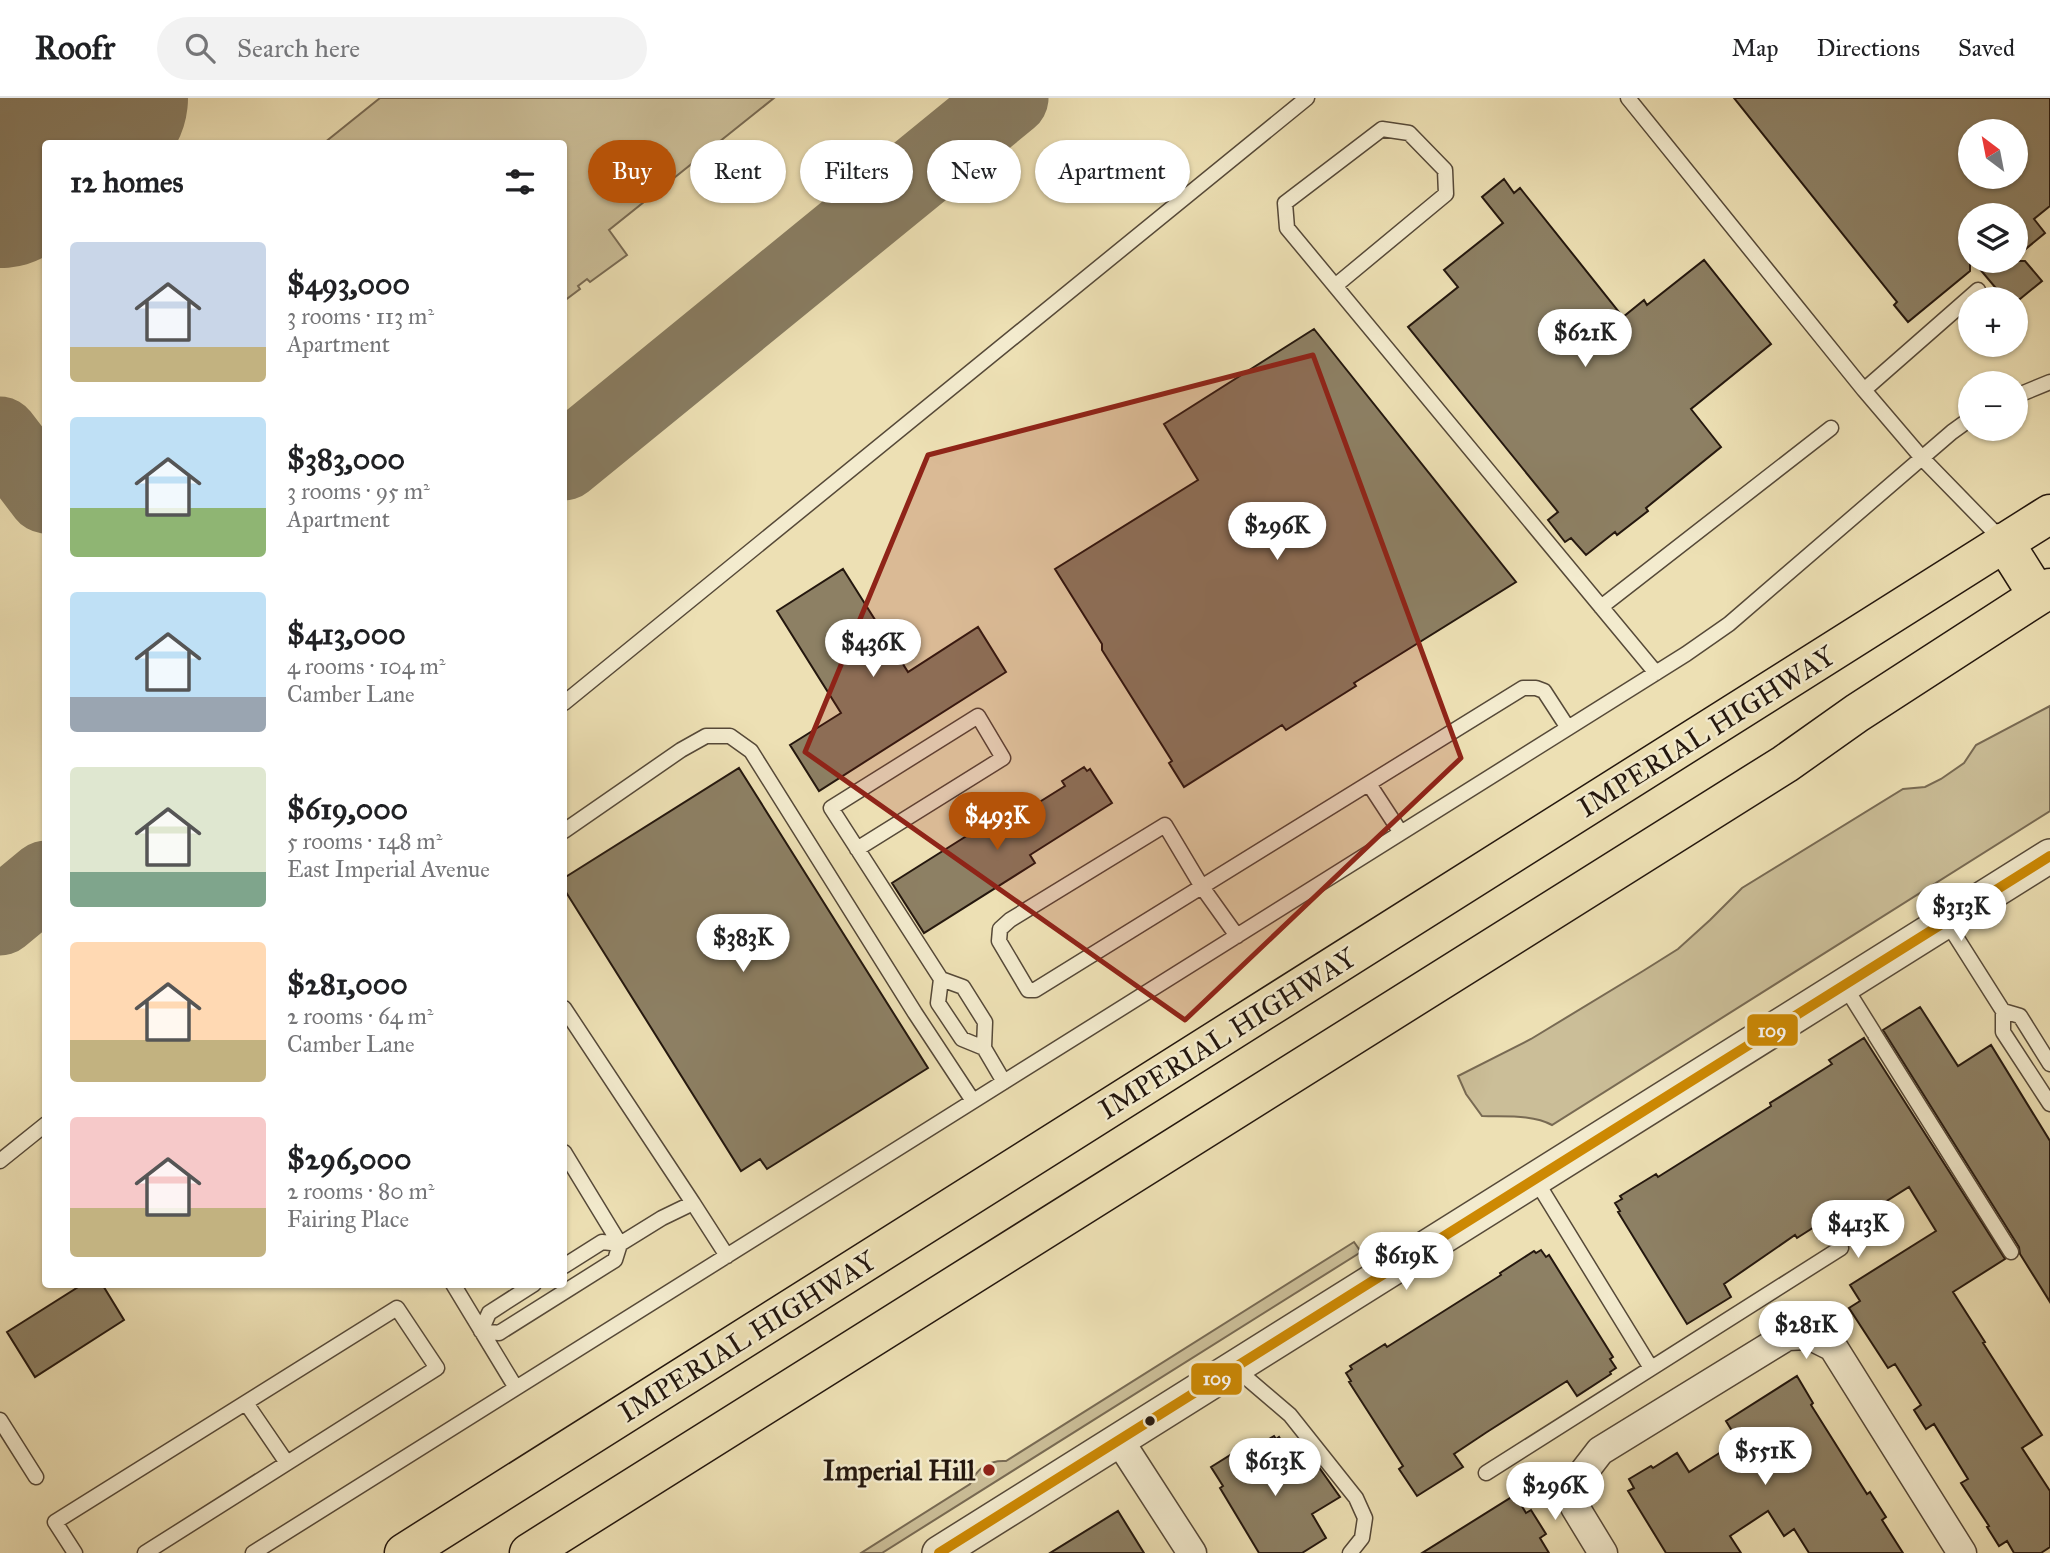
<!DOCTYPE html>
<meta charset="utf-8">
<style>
body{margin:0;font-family:"IM FELL Great Primer",serif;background:#f2f2f2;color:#202124;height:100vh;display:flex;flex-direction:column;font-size:26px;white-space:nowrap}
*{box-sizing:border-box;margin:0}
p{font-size:23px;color:#757577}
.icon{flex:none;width:38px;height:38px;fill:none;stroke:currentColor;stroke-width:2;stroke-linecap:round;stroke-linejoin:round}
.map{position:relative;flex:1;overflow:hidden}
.side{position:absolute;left:42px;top:42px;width:525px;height:1148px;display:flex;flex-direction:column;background:#fff;border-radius:7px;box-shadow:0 2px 5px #0004}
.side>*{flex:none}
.guide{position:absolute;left:588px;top:42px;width:665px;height:63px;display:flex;gap:14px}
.needle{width:46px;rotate:328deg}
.fabs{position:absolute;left:1958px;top:21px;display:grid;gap:14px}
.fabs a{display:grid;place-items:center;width:70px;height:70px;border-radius:50%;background:#fff;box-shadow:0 2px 5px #0004;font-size:35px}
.price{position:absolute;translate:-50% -60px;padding:0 16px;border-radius:24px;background:#fff;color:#222;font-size:23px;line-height:46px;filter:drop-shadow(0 2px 4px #0008)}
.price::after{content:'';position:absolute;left:50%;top:42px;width:21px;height:16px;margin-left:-10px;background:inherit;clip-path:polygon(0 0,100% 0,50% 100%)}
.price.active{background:#b45309;color:#fff}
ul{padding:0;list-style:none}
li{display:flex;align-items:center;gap:21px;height:175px;padding:0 28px}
li span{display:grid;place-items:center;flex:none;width:196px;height:140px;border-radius:7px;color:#555}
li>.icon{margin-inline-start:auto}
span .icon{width:84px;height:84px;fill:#fffc;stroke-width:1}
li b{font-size:30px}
h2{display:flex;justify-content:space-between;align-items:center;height:84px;padding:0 28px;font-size:30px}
.tag{padding:0 24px;border-radius:32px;background:#fff;box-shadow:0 2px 5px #0004;font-size:24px;line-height:63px}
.tag.active{background:#b45309;color:#fff}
header{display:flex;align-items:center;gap:42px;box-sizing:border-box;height:98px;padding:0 35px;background:#fff;border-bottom:2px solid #e0e0e0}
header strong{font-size:33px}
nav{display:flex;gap:38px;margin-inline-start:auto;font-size:24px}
.search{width:490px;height:63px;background:#f2f2f2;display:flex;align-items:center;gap:18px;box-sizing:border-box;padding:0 24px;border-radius:38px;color:#757577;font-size:26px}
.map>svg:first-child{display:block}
</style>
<header>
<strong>Roofr</strong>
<div class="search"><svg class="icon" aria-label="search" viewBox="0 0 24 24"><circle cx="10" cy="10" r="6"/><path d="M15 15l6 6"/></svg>Search here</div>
<nav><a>Map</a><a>Directions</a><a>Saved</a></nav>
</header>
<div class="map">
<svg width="2050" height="1455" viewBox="0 0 2050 1455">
<rect width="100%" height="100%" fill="#ede0b4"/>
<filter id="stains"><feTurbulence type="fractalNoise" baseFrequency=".00286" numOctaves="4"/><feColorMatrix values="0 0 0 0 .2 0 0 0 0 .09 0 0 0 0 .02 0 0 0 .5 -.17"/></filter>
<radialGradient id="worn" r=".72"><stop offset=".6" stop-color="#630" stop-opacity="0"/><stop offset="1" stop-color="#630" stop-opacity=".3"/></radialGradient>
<path fill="#cbbe98" stroke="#786a53" stroke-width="2" d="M380 0H774L609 132 627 157 590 184 587 181 578 188 580 191 564 203V46L324 45Z
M2050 608V713L1552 1027C1532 1016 1504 1019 1482 1018L1466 996 1458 978 1531 941 1643 873 1678 851 1710 822 1742 790 1903 691 1925 689 1941 681 1964 665 1976 647Z
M1354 1144 1361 1154 882 1455H861L970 1386C977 1370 988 1362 1006 1363Z"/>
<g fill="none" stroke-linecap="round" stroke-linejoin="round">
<path stroke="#887c61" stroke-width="77" d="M0 88 14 73 96 0
M0 337 46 397
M564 364 1010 0
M0 819 46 781"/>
<path stroke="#887c61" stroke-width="192" d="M0 74 92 0"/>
</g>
<path fill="#8d8064" stroke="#24170e" stroke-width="2" fill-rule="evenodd" d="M1734 0H2050V108L2034 121 2045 135 2016 159V117H1970V173L1908 224 1894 207 1897 204ZM1970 33H2016V79H1970Z
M1504 81 1514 95 1520 90 1623 219 1644 202 1647 207 1704 162 1771 246 1691 311 1721 349 1646 410 1648 413 1617 437 1615 434 1586 457 1571 440 1565 444 1548 422 1558 414 1408 229 1458 189 1444 172 1503 125 1482 99Z
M1973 163H2025L2042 183 2020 201H2005Z
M1314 231 1516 484 1354 585 1356 588 1286 632 1282 627 1184 689 1169 665 1172 663 1102 552V546L1055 471 1198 382 1164 326Z
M843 471 908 574 978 529 1006 574 819 693 790 647 841 615 777 513Z
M1084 669 1087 673 1090 671 1112 705 1030 757 1035 765 924 835 892 785 1003 715 1009 723 1065 688 1062 683Z
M739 670 928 970 767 1071 760 1061 741 1073 564 791V780Z
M1920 909 1958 968 1991 947 2050 1043V1204L2020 1156 2019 1149 1883 932Z
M1864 940 2005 1161 1953 1194 1985 1244 1983 1245 2042 1337 2022 1350 2050 1393V1449L2041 1455H2014L2007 1443 1999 1448 1987 1429 1989 1428 1961 1385 1968 1381 1934 1326 1926 1331 1914 1312 1921 1307 1895 1266 1888 1270 1849 1210 1860 1203 1850 1187 1936 1133 1909 1089 1847 1128 1838 1114 1797 1140 1795 1137 1724 1186 1731 1199 1687 1226 1618 1114 1620 1113 1615 1105 1622 1101 1620 1098 1656 1076 1658 1079 1771 1008 1770 1005 1832 966 1829 962Z
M1541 1152 1546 1159 1549 1157 1613 1259 1610 1261 1616 1270 1610 1274 1611 1276 1577 1298 1567 1283 1487 1334 1454 1356 1463 1369 1417 1398 1399 1371 1403 1368 1349 1284 1351 1283 1346 1275 1352 1271 1350 1268 1385 1246 1387 1249 1501 1177 1500 1175 1534 1153 1536 1155Z
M83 1186H102L124 1222 35 1279 7 1234Z
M1797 1278 1813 1305 1811 1307 1867 1396 1870 1394 1886 1419 1882 1422 1903 1455H1809L1794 1431 1784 1438 1768 1413 1730 1438 1741 1455H1666L1628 1393 1634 1390 1629 1381 1651 1368 1653 1370 1677 1355 1689 1374 1729 1349 1737 1341 1726 1323Z
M1274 1338 1276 1341 1279 1339 1302 1377 1318 1368 1340 1399 1312 1416 1326 1440 1302 1455H1259L1220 1390 1223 1388 1211 1369 1232 1356 1235 1362Z
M1515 1397 1526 1415 1531 1412 1546 1436 1540 1440 1549 1455H1422Z
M1118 1413 1144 1455H1050Z"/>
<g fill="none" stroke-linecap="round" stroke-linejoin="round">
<g stroke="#564938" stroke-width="17">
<path id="service" d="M1628 0 1864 292 1922 360 2003 443
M1335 188 1446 96 1445 72 1409 35 1382 31 1285 105 1287 130 1656 575
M1864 292 1978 192
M2016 298 2050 284
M1601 509 1831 330
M564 605 1307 0
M1369 686 1401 735
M564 733 681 652 706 638H730L751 653 915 915 973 1003
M857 751 1003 660 978 618 831 710 941 881 963 889 985 924 984 950 1004 984
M1946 823 2003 913V934L2050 1006
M1237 838 1202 789 1165 727 1010 822 1000 831 999 843 1028 892H1035L1523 590H1536L1544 593 1568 630
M941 881 938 905 962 941 984 950
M1844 887 1874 935
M564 910 693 1105
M2003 913 2020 918 2050 966
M1875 937 2011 1154
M0 1063 46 1026
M1535 1081 1651 1270
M564 1168 602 1144 620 1146 662 1120 693 1105 727 1158
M453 1186 516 1290
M481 1233 499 1235 615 1162 620 1146 564 1054
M481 1233 489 1215 534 1186
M1235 1270 1290 1317 1356 1400 1365 1420 1362 1440 1350 1455
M246 1305 287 1365
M0 1322 36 1379
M1486 1375 1841 1150
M75 1455 55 1424 397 1210 437 1270 145 1455
M253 1455 1686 556 1729 526 1952 334 1970 321"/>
</g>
<g stroke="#564938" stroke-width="31">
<path id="minor" d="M1119 1342 1192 1455
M1603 1455 1575 1409 1580 1379 1600 1353 1787 1238 1809 1237 1833 1249 1962 1455"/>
</g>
<g stroke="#564938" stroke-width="36">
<path id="tertiary" d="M939 1455 2050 758"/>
</g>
<g stroke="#24170e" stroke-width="41">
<path id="primary" d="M2004 444 2038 498
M404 1455 2050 416
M529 1455 1785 666 1857 615 2050 490"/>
</g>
<use href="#service" stroke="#f3ebce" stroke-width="14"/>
<use href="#minor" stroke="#f3ebce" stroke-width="28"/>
<use href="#tertiary" stroke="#f3ebce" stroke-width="33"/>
<use href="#primary" stroke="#ede0b4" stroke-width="38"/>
<g stroke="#f3ebce" stroke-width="16">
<path id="bus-1" d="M939 1455 2050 758"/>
</g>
<use href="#bus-1" stroke="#cd8903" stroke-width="10"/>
</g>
<path fill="#8f2418" fill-opacity="0.2" stroke="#8f2418" stroke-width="5" stroke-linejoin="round" d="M1313 257 1461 660 1185 922 805 654 928 357Z"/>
<circle fill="#24170e" stroke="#f3ebce" stroke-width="2.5" cx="1150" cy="1323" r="6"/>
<circle fill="#8f2418" stroke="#f3ebce" stroke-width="2.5" cx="989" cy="1372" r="7"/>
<g text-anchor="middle" stroke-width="5" stroke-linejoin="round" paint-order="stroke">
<g font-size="28" fill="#24170e" stroke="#f3ebce">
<text transform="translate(1706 633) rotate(-32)" y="10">IMPERIAL HIGHWAY</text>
<text transform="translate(1227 935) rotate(-32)" y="10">IMPERIAL HIGHWAY</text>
<text transform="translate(747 1238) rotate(-32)" y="10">IMPERIAL HIGHWAY</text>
</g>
<g font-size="28" font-weight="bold" fill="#24170e" stroke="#f3ebce" text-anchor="end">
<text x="975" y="1382">Imperial Hill</text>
</g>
</g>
<g stroke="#f3ebce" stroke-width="2.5">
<rect x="1746" y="915" width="53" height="34" rx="7" fill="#cd8903"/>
<rect x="1190" y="1264" width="53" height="34" rx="7" fill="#cd8903"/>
</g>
<g font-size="19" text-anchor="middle" font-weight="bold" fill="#fff">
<text x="1772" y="939">109</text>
<text x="1217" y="1287">109</text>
</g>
<rect width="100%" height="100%" filter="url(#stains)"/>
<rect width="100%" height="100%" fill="url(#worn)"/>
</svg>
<div class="fabs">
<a><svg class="needle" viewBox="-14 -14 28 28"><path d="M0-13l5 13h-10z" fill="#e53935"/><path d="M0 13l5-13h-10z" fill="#757577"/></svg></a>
<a><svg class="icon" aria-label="layers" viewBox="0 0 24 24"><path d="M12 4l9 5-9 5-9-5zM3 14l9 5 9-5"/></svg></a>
<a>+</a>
<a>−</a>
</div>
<b class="price" style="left:1585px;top:271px">$621K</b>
<b class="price" style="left:1277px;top:464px">$296K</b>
<b class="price" style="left:873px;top:581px">$436K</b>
<b class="price active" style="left:997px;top:754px">$493K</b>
<b class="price" style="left:1961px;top:845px">$313K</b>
<b class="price" style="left:743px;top:876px">$383K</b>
<b class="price" style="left:1858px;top:1162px">$413K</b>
<b class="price" style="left:1406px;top:1194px">$619K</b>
<b class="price" style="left:1806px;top:1263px">$281K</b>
<b class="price" style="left:1765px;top:1389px">$551K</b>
<b class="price" style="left:1275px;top:1400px">$613K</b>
<b class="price" style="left:1555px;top:1424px">$296K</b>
<div class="guide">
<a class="tag active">Buy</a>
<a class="tag">Rent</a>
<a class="tag">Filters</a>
<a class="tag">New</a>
<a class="tag">Apartment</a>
</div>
<section class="side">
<h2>12 homes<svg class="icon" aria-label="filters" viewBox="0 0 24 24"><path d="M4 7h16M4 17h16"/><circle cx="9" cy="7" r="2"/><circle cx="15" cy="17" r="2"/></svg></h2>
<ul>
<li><span style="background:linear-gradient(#c9d6e8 75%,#c2b280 0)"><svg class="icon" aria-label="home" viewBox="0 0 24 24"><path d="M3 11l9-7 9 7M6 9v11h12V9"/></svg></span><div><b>$493,000</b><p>3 rooms · 113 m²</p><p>Apartment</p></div></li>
<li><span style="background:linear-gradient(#bfe0f5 65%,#8fb573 0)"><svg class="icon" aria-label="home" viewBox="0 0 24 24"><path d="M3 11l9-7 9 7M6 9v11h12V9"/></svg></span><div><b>$383,000</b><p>3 rooms · 95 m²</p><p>Apartment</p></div></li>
<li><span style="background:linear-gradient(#bfe0f5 75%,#9aa5b1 0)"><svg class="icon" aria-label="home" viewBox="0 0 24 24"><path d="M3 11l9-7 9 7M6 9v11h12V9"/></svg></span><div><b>$413,000</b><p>4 rooms · 104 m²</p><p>Camber Lane</p></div></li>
<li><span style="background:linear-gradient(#dfe7d0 75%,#7fa58c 0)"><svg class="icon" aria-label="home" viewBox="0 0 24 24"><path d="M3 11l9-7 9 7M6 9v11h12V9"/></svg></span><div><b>$619,000</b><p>5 rooms · 148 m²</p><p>East Imperial Avenue</p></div></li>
<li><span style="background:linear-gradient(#ffd9b3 70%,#c2b280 0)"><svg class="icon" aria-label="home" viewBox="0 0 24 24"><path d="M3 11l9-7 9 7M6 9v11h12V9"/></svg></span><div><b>$281,000</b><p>2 rooms · 64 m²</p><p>Camber Lane</p></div></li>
<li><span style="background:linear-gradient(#f6c9c9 65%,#c2b280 0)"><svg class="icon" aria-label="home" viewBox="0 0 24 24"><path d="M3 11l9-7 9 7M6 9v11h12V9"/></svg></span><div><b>$296,000</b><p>2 rooms · 80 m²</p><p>Fairing Place</p></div></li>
</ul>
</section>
</div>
